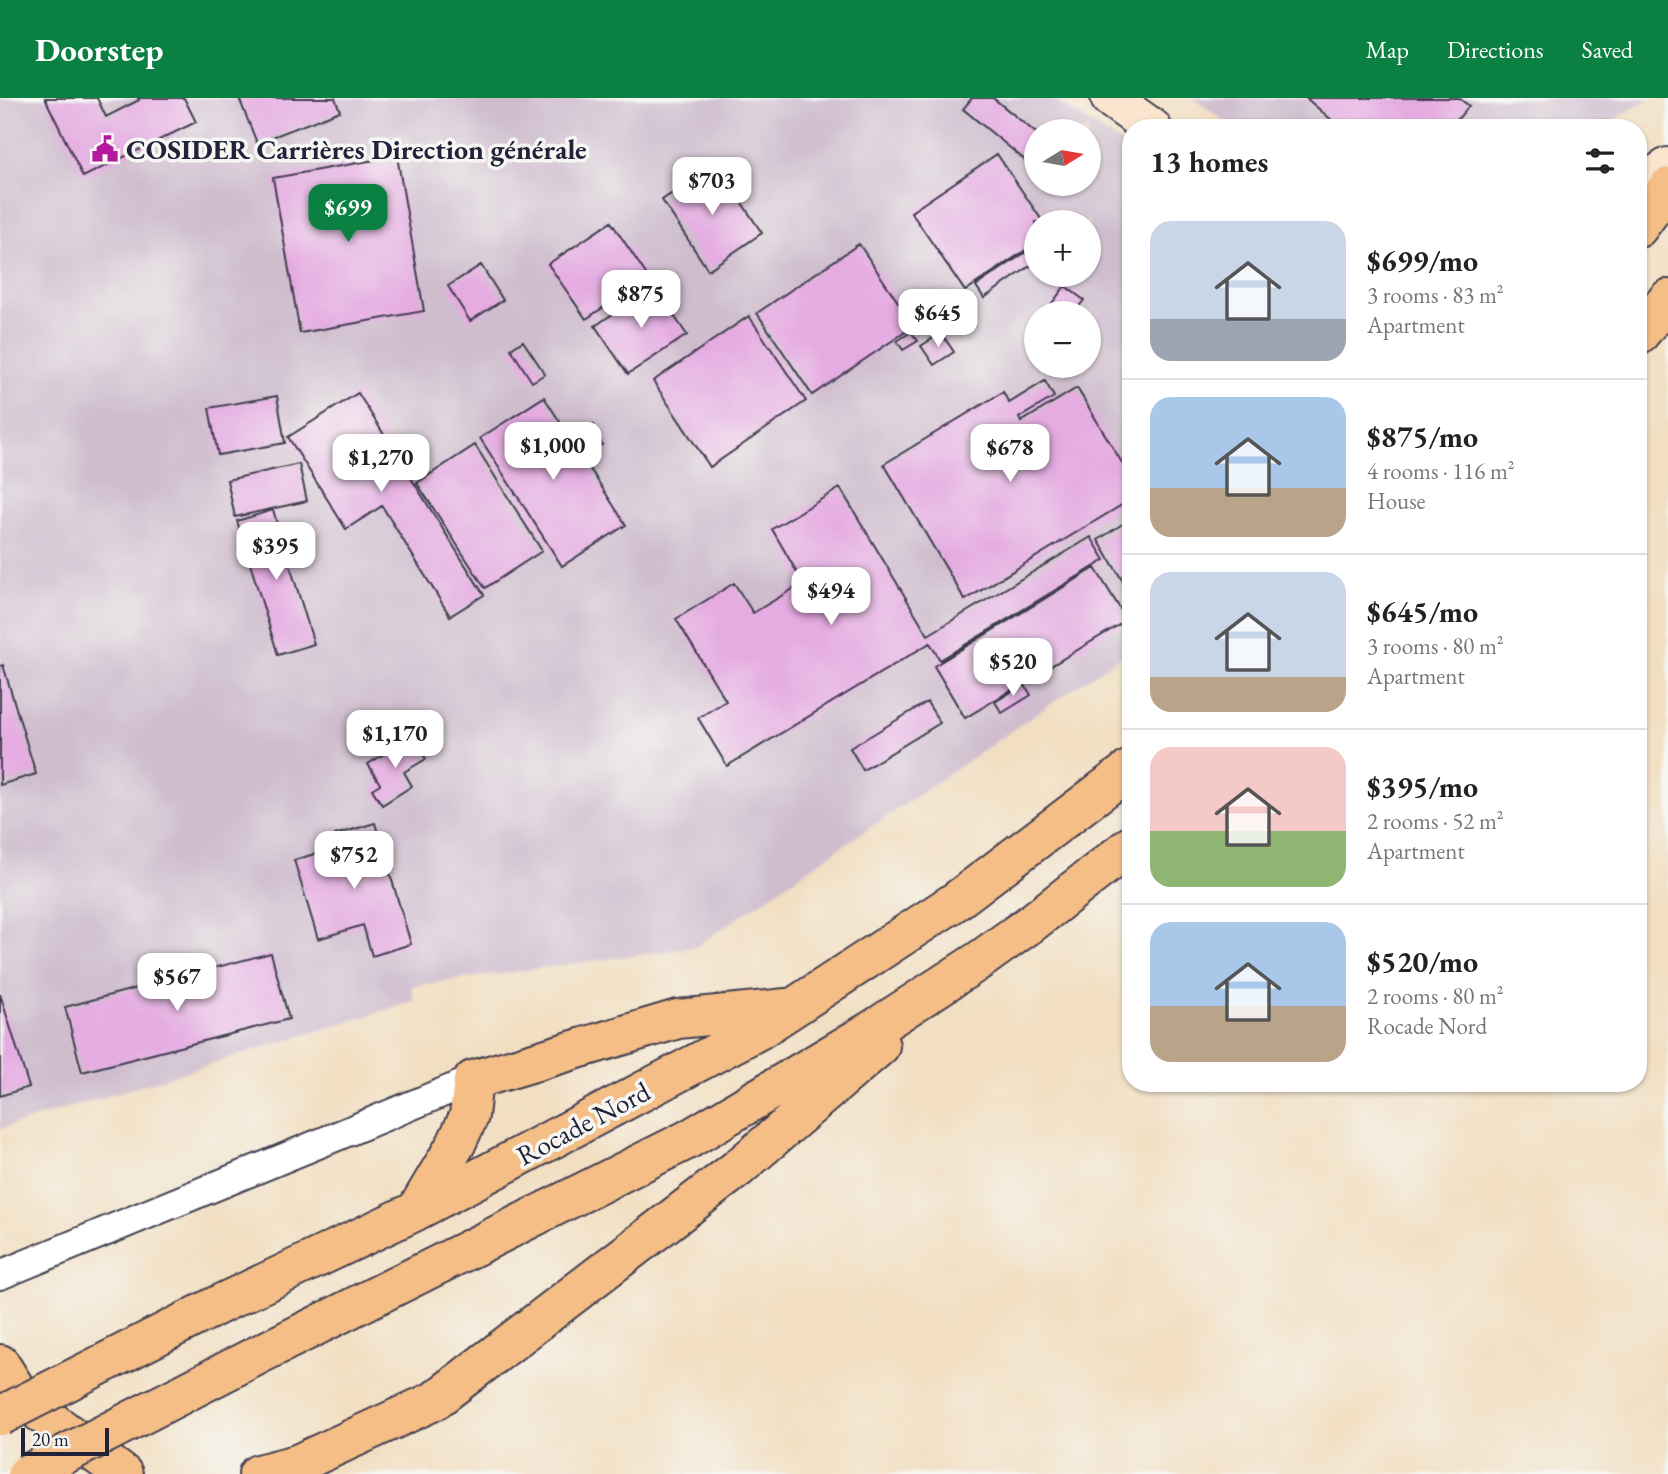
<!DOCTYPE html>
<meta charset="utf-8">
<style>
body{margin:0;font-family:"EB Garamond",serif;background:#f2f2f2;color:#222;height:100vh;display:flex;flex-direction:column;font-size:26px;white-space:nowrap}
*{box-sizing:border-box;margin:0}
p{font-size:23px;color:#767676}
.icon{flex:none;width:38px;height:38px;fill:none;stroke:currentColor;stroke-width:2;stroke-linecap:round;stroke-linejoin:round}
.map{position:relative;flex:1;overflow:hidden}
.sheet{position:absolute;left:1122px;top:21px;width:525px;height:973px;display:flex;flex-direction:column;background:#fff;border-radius:28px;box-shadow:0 2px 5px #0004}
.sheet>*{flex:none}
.needle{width:46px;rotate:79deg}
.controls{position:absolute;left:1024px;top:21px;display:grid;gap:14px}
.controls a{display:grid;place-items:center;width:77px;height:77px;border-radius:50%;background:#fff;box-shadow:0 2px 5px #0004;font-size:35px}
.scale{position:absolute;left:21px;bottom:18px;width:88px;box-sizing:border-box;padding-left:7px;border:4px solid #22223b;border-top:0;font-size:19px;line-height:24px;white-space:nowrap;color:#22223b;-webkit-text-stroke:5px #f6f6f2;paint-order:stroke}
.price{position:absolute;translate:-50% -60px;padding:0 16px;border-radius:14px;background:#fff;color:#222;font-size:23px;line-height:46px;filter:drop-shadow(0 2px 4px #0008)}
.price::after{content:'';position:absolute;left:50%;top:42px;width:21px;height:16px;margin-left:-10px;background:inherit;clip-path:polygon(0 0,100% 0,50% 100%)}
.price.selected{background:#0b8043;color:#fff}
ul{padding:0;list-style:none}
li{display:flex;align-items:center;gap:21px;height:175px;padding:0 28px}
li+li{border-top:2px solid #e0e0e0}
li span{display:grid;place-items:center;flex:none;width:196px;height:140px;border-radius:21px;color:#555}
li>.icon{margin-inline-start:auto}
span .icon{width:84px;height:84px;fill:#fffc;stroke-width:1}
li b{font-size:30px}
h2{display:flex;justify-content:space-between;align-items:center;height:84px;padding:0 28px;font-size:30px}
header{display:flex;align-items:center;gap:42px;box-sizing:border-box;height:98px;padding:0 35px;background:#0b8043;color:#fff}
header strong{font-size:33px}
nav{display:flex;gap:38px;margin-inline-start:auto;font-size:24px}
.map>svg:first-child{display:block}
</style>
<header>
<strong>Doorstep</strong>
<nav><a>Map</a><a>Directions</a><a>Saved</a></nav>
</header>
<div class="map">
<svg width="1668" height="1376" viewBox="0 0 1668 1376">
<rect width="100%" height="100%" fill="#f6f6f2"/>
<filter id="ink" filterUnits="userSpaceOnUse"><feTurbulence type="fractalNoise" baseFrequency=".0143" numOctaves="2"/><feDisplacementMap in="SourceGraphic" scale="14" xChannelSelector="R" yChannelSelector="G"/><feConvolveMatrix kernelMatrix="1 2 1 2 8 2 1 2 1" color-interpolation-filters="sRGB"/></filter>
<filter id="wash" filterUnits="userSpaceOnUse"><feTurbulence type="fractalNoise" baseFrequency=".00686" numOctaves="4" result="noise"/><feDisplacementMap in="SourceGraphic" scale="28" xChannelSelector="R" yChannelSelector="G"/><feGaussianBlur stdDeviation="1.57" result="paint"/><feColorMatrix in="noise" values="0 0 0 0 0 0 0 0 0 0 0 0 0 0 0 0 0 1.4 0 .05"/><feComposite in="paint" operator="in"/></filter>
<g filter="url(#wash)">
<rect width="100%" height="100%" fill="#f2dfc2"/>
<path fill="#cfbdce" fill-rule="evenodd" d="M0 0H1051L1130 51V552L695 849 411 888 415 903 0 1031ZM1036 33H1088V86H1036ZM1036 124H1088V177H1036ZM1036 215H1088V268H1036Z
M1193 0H1650L1600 30H1234Z"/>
<g id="blocks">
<path fill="#e5ace2" d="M45 0H97L106 19 139 2 138 0H184L196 24 83 79Z
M239 0H335L340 13 257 45Z
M972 0H993L1036 35V51L1026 63 963 11Z
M1306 0H1459L1469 8 1450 30H1341Z
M997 56 1043 124H1036V145L965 193 911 114Z
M397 58 424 213 300 235 273 80Z
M716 66 762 135 708 172 662 102Z
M611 124 648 179 586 221 548 166Z
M859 146 914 228 812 297 757 215Z
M1026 154 1033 166 984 200 976 188Z
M481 167 503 202 470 223 448 188Z
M654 188 687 237 628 276 595 228Z
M1065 188 1084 202 1074 215H1051L1047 212Z
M749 218 806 303 710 369 653 283Z
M911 234 918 243 903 252 897 243Z
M941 235 954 254 934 267 921 248Z
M523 243 545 276 532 284 511 251Z
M1045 283 1054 299 1019 320 1021 324 1077 290 1130 378V402L965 502 884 366 1003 294 1009 305Z
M358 295 484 497 450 518 382 408 346 431 288 339Z
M277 298 285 345 218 357 209 310Z
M544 299 626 427 562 468 480 340Z
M594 327 602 347 589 352 580 332Z
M475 347 542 453 485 490 417 385Z
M299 366 307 403 235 419 227 382Z
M840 390 928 537 1091 439 1105 462 940 562 930 545 727 668 698 620 726 603 676 521 734 485 753 515 803 485 772 431Z
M273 412 314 546 278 557 237 423Z
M1130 421V495L1098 442Z
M1095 470 1127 522 965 620 934 568Z
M3 567 36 676 0 687V568Z
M1024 586 1031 597 1002 615 995 604Z
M927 604 940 625 863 672 850 650Z
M412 639 426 661 404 674 412 688 382 707 372 691 380 686 368 666Z
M375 725 411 846 372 858 363 827 318 841 294 762 339 749 335 737Z
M271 855 289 921 82 974 65 909Z
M0 896 29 989 0 998Z"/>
</g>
</g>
<g filter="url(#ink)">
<use href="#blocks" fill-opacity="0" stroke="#413e4f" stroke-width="2"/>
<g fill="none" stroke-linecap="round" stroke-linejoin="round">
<g stroke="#413e4f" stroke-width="32">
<path id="street" d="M0 1177 473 982"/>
</g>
<g stroke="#413e4f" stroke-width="42">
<path id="secondary" d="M1110 0 1152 30
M1638 89 1668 69"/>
</g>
<g stroke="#413e4f" stroke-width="42">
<path id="highway" d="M1638 130 1668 89
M1638 238 1668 201
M416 1113 456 1046 469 1018 473 982 678 921 786 910
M222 1205 416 1113 759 932 956 803 1130 671
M254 1259 689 1041 872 932 980 862 1033 824 1130 748
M0 1266 22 1301 123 1376
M258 1376 297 1366 434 1303 737 1071 880 948"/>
</g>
<use href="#street" stroke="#fff" stroke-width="28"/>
<use href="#secondary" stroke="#fbe5cf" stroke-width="38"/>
<use href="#highway" stroke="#f6be87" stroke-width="38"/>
<g stroke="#413e4f" stroke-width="42" stroke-linecap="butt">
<path id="highway-bridge" d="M0 1318 222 1205
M27 1376 254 1259"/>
</g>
<use href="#highway-bridge" stroke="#f6be87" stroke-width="38"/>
</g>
</g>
<defs>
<g id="civic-bare" transform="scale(2.1)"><path d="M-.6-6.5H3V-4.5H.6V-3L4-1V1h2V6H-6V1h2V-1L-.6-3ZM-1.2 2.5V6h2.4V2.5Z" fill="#b5179e" stroke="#f6f6f2" stroke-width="2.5" paint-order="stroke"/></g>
</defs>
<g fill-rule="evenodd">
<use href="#civic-bare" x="105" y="51"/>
</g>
<g text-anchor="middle" stroke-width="7" stroke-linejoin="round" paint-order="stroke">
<g font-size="28" font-weight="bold" fill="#22223b" stroke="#f6f6f2" text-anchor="start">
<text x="126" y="61">COSIDER Carrières Direction générale</text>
</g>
<g font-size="28" fill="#22223b" stroke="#f6f6f2">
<text transform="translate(583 1025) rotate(-28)" y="10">Rocade Nord</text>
</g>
</g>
</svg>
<div class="controls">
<a><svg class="needle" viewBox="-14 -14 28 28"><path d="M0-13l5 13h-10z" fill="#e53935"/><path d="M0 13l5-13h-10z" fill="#767676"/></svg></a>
<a>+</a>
<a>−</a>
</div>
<div class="scale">20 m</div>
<b class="price" style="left:712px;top:119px">$703</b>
<b class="price selected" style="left:348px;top:146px">$699</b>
<b class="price" style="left:641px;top:232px">$875</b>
<b class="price" style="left:938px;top:251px">$645</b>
<b class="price" style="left:553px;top:384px">$1,000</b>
<b class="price" style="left:1010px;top:386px">$678</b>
<b class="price" style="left:381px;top:396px">$1,270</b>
<b class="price" style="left:276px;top:484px">$395</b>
<b class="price" style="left:831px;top:529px">$494</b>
<b class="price" style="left:1013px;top:600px">$520</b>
<b class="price" style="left:395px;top:672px">$1,170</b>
<b class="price" style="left:354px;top:793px">$752</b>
<b class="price" style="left:177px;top:915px">$567</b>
<section class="sheet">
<h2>13 homes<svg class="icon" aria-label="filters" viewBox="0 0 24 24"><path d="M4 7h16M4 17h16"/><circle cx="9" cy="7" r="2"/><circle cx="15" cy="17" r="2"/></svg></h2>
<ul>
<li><span style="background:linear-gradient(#c9d6e8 70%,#9aa5b1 0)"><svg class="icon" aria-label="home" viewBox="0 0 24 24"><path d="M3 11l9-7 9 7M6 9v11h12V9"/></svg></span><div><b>$699/mo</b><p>3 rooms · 83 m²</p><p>Apartment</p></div></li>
<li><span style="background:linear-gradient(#a9c7e8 65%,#b9a48a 0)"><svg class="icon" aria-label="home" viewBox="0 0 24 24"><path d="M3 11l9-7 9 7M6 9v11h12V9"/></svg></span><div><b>$875/mo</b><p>4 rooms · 116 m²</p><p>House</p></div></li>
<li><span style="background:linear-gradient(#c9d6e8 75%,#b9a48a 0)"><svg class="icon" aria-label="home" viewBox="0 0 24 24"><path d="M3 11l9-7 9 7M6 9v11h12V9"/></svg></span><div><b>$645/mo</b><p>3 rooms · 80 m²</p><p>Apartment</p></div></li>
<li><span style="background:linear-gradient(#f6c9c9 60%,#8fb573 0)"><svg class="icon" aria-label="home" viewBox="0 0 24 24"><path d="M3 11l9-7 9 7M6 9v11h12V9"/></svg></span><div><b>$395/mo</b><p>2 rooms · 52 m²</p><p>Apartment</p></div></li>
<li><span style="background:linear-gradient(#a9c7e8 60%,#b9a48a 0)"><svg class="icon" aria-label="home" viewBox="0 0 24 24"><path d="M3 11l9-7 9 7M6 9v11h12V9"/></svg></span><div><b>$520/mo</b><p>2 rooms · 80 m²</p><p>Rocade Nord</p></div></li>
</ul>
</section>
</div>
